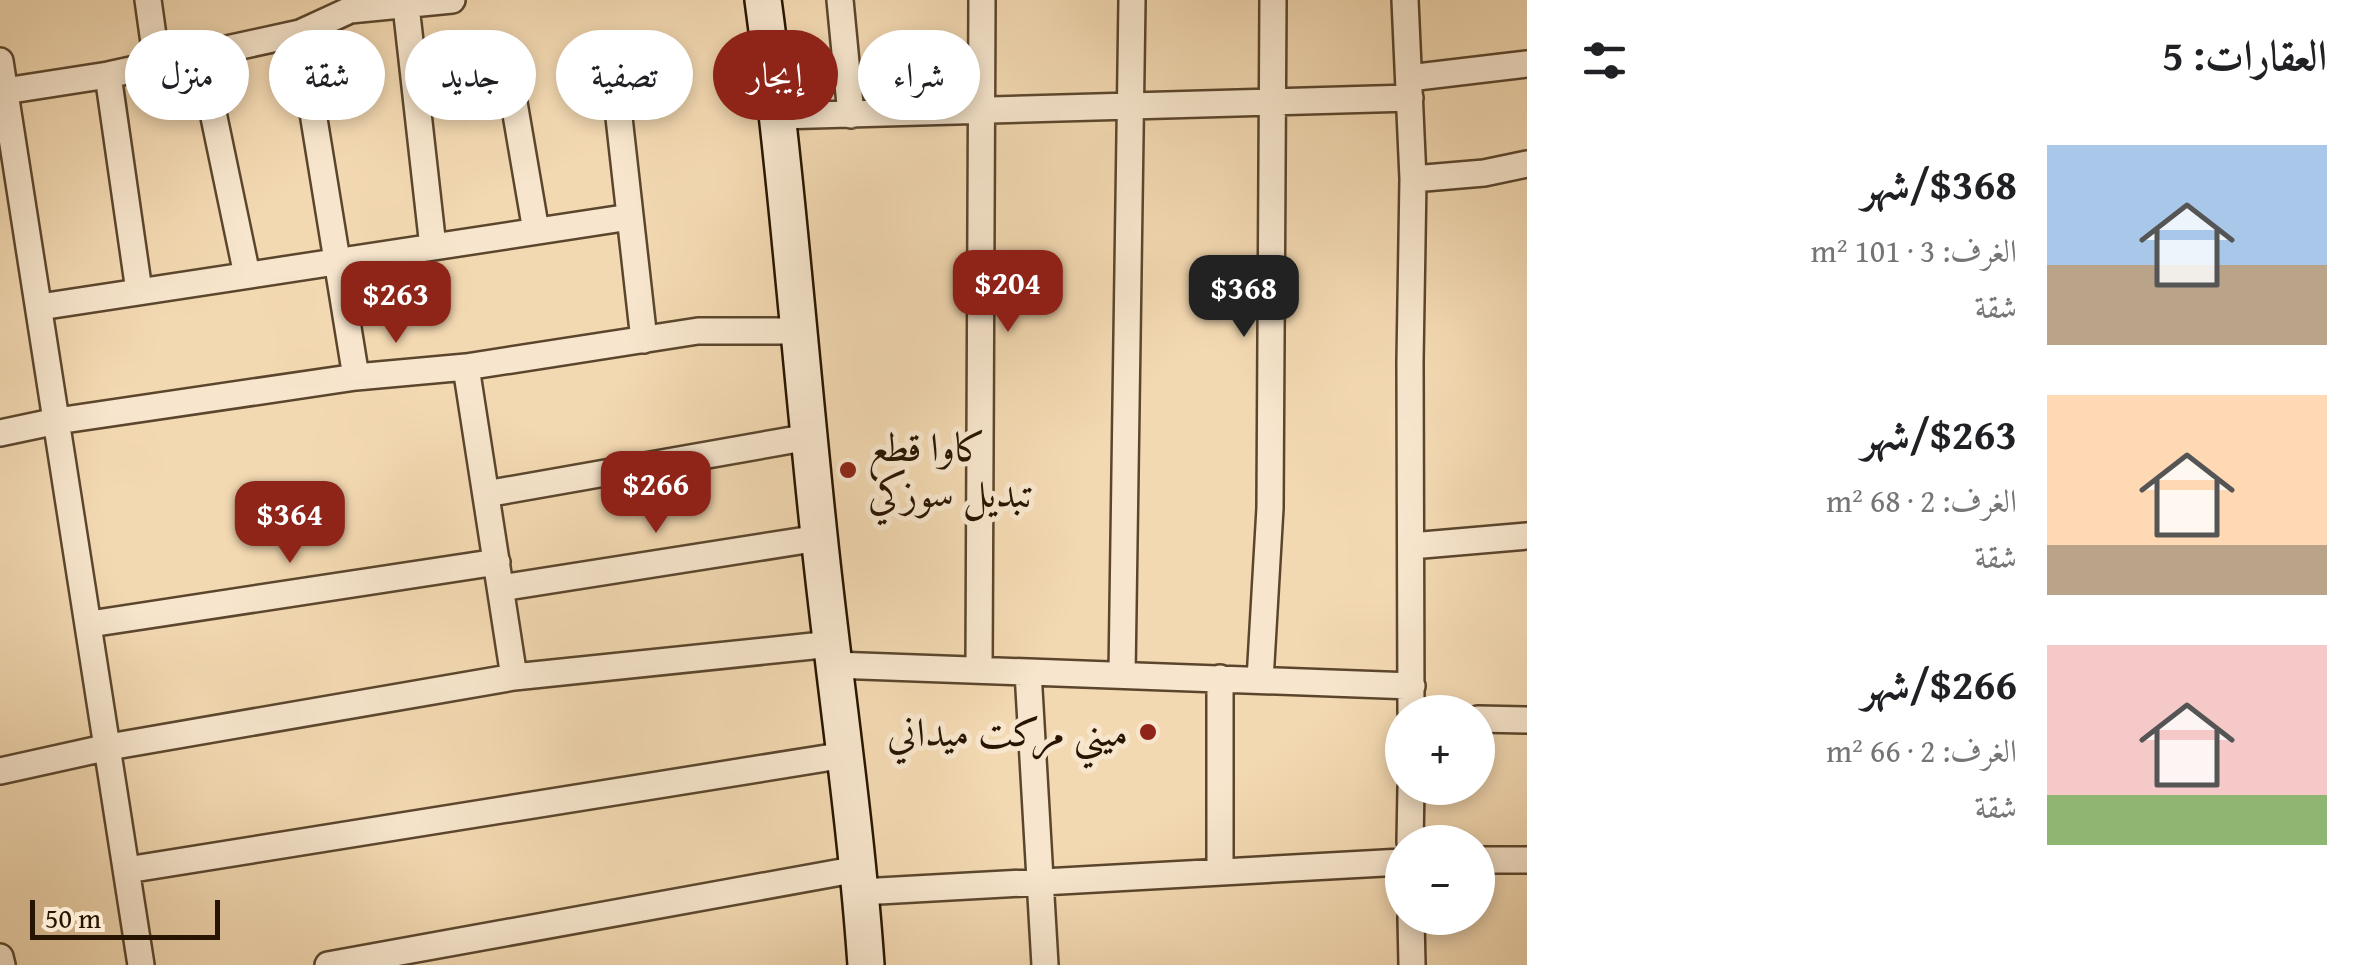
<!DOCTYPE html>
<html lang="ar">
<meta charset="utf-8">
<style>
body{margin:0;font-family:"Gentium Book Plus",Amiri,serif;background:#f6f6f6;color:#202124;direction:rtl;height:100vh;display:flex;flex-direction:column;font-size:38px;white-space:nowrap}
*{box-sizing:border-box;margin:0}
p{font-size:32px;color:#757577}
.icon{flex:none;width:55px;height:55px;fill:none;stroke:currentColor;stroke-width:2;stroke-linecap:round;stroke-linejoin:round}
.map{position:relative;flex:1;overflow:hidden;direction:ltr}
.side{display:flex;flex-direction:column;background:#fff;width:850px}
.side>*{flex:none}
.banner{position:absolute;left:30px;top:30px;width:950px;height:90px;direction:rtl;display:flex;gap:20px}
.tools{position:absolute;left:1385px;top:695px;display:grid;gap:20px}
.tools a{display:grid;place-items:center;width:110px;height:110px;border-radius:50%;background:#fff;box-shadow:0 5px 15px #0003;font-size:50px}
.scale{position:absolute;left:30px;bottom:25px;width:190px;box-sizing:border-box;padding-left:10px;border:5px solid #281501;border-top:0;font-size:28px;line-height:35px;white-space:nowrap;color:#281501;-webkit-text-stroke:8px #f7e6cd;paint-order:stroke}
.price{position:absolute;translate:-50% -85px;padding:0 22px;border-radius:20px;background:#8f2418;color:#fff;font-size:32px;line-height:65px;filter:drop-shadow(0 2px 5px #0008)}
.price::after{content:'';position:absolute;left:50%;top:60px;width:30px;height:22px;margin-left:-15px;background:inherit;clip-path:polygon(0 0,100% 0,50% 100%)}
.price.selected{background:#222;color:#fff}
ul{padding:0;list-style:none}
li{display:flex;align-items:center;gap:30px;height:250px;padding:0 50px}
li span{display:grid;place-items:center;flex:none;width:280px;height:200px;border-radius:0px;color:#555}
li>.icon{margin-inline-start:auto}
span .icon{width:120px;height:120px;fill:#fffc;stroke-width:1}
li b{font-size:42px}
h2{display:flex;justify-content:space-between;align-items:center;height:120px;padding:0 50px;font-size:42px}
.pill{padding:0 35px;border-radius:45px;background:#fff;box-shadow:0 5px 15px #0003;font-size:35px;line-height:90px}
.pill.selected{background:#8f2418;color:#fff}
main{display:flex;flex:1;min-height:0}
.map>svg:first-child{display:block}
</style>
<main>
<section class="side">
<h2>العقارات: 5<svg class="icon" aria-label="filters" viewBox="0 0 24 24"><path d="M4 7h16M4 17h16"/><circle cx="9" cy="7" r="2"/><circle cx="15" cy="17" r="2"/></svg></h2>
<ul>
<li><span style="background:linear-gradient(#a9c7e8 60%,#b9a48a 0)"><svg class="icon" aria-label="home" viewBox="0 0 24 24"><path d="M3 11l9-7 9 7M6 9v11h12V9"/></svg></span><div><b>$368/شهر</b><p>الغرف: 3 · 101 m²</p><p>شقة</p></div></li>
<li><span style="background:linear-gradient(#ffd9b3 75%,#b9a48a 0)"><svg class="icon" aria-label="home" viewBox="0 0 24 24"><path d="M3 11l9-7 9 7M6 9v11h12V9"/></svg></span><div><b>$263/شهر</b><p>الغرف: 2 · 68 m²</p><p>شقة</p></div></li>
<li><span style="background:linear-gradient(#f6c9c9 75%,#8fb573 0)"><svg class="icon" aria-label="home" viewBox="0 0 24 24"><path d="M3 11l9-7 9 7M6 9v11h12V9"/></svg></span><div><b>$266/شهر</b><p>الغرف: 2 · 66 m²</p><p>شقة</p></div></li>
</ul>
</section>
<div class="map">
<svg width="1527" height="965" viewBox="0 0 1527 965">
<rect width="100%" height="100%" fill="#f3d9b2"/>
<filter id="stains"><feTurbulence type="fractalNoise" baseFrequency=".002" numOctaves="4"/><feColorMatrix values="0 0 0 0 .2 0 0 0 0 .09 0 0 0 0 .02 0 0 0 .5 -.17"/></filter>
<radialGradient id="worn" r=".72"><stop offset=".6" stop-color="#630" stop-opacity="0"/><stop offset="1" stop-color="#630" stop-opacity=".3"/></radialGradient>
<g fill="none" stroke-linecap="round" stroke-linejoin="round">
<g stroke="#5b462d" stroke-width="30">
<path id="street" d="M148 0 157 64
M840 0 851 115
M1405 0 1413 179 1410 361 1411 712
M406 6 433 247
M300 33 356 377
M201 55 247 275
M0 61 141 965
M614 73 644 340
M108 75 139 291
M1409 78 1527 64
M510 79 536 231
M5 91 108 75 300 33 350 10 452 0
M778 116 1410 98
M1413 179 1484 173 1527 164
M40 307 630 217
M466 367 514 677
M0 433 57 421 356 377 466 367 698 331H799
M486 494 809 437
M1411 546 1527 536
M501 588 819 538
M90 624 497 562
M834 665 1412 686
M979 670 982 0
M1028 672 1045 965
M1122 675 1132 0
M1220 678V872
M1260 680 1270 508 1273 0
M1478 719 1527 720
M0 771 109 747 514 677 832 644
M1410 842 1411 788
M1478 860H1527
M127 870 845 755
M861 892 1402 862
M1411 918 1412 965
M0 957 2 965
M328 965 858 869"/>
</g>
<g stroke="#281501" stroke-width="40">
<path id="secondary" d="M763 0C787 178 800 357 819 535 834 679 856 821 866 965"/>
</g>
<use href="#street" stroke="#f7e6cd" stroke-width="25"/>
<use href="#secondary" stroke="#f7e6cd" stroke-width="35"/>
</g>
<g fill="#8f2418" stroke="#f7e6cd" stroke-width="4">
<circle cx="848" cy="470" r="10"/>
<circle cx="1148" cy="732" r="10"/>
</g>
<g text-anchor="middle" stroke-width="10" stroke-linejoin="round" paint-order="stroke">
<g font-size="40" fill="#281501" stroke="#f7e6cd" text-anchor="start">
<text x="868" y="461">كاوا قطع<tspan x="868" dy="46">تبديل سوزكي</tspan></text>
<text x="1128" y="746" text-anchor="end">ميني مركت ميداني</text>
</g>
</g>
<rect width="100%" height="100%" filter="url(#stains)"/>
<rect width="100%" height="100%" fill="url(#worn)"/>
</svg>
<div class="tools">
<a>+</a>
<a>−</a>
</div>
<div class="scale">50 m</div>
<b class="price" style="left:1008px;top:335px">$204</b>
<b class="price selected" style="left:1244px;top:340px">$368</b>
<b class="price" style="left:396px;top:346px">$263</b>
<b class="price" style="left:656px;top:536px">$266</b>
<b class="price" style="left:290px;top:566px">$364</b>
<div class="banner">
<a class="pill">شراء</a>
<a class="pill selected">إيجار</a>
<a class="pill">تصفية</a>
<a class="pill">جديد</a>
<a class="pill">شقة</a>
<a class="pill">منزل</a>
</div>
</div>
</main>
